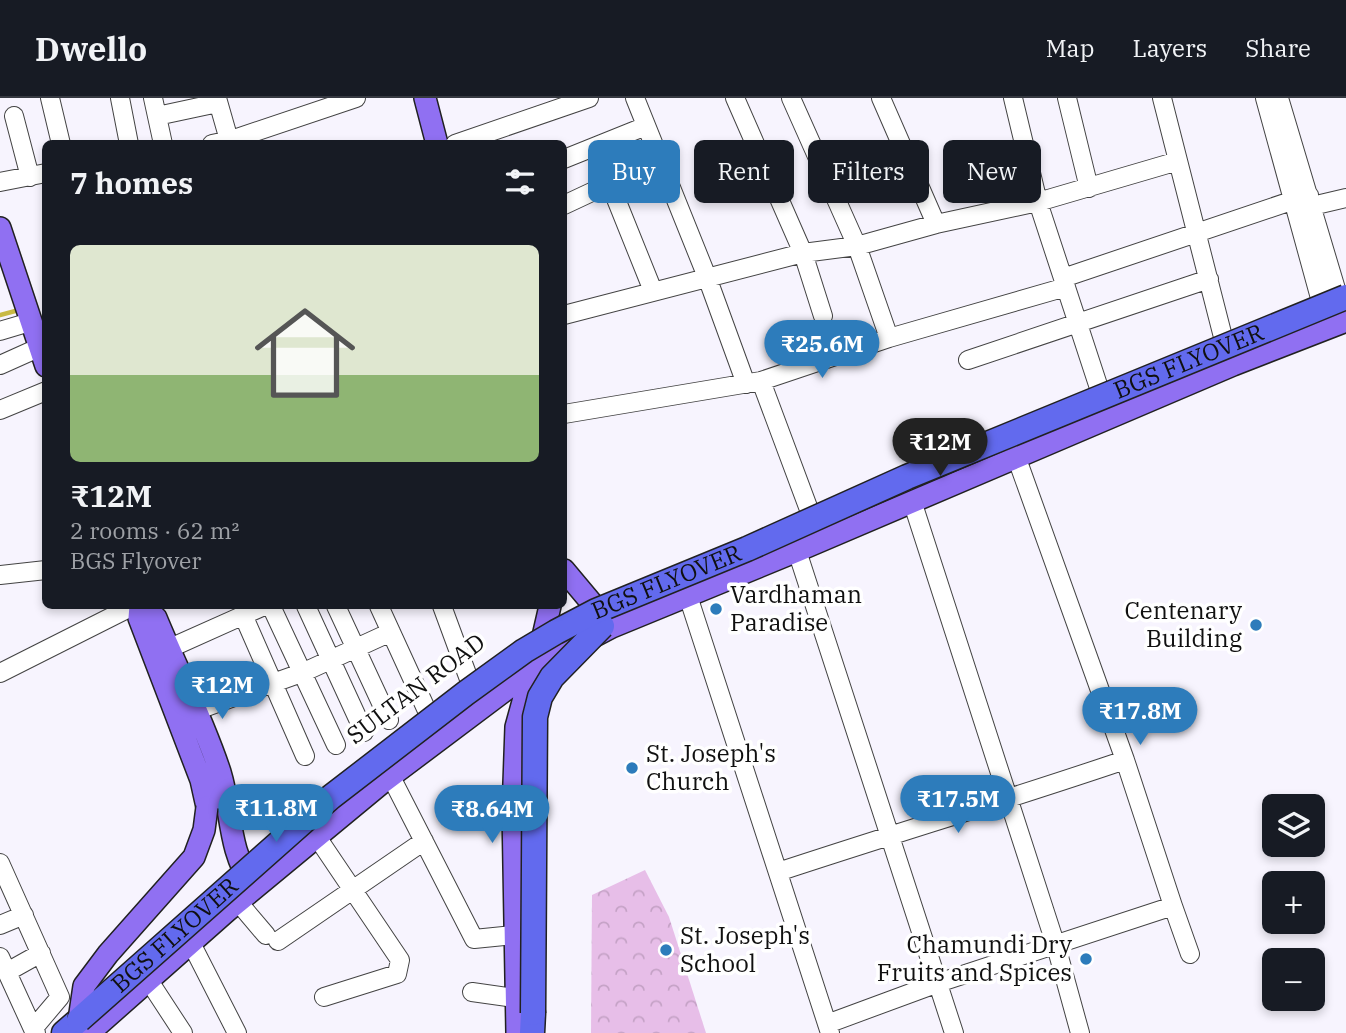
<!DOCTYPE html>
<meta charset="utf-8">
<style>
body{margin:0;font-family:"IBM Plex Serif",serif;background:#20242c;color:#f1f3f6;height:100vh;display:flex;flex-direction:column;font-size:26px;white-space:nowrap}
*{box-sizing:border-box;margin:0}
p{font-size:23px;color:#9ea1a6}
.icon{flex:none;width:38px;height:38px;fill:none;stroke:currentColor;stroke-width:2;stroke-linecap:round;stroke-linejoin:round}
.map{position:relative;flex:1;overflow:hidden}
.details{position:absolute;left:42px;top:42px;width:525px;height:469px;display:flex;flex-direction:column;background:#171b24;border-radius:10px;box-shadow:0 4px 10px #0003}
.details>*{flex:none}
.guide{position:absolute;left:588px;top:42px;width:653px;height:63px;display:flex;gap:14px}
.tools{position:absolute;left:1262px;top:696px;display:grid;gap:14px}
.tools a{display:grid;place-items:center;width:63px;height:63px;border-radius:10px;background:#171b24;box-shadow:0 4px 10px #0003;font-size:35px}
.price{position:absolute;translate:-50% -60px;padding:0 16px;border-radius:24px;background:#2d7cbb;color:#fff;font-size:23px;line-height:46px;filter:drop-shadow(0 2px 4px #0008)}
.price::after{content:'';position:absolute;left:50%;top:42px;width:21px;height:16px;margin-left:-10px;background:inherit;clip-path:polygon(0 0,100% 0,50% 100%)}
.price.on{background:#222;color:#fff}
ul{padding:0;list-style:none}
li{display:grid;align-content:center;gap:14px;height:371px;padding:0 28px}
li span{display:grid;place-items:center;height:217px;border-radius:10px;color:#555}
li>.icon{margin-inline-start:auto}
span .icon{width:126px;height:126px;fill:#fffc;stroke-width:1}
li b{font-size:30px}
h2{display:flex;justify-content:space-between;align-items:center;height:84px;padding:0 28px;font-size:30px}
.pill{padding:0 24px;border-radius:10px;background:#171b24;box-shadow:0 4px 10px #0003;font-size:24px;line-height:63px}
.pill.on{background:#2d7cbb;color:#fff}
header{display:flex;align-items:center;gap:42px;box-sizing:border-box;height:98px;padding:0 35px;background:#171b24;border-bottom:2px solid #363941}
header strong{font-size:33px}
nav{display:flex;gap:38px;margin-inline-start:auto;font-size:24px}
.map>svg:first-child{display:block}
</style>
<header>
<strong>Dwello</strong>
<nav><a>Map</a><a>Layers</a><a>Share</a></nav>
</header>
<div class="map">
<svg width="1346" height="935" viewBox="0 0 1346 935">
<defs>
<pattern id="park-crowns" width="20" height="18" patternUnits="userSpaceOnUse" patternTransform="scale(1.75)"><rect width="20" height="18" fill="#e7bee8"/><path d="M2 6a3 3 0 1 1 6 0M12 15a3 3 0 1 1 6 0" fill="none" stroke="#c5a2c6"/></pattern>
</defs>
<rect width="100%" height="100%" fill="#f7f4fe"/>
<path fill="url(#park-crowns)" d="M645 772 669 819 706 935H591L592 797Z"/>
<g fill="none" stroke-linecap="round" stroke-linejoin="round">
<path stroke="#c8b944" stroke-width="4.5" d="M0 217 19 212"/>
<g stroke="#434343" stroke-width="20">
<path id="minor" d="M50 0 61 46
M120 0 129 46
M153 0 163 46
M217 0 229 42
M635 0 707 179 746 286
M735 0 803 155 823 218
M791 0 857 148 889 240
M881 0 936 126
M1013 0 1038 104 1099 290
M1067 0 1089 90
M1162 0 1223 239
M1265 0 1320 200 1327 219
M1279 0 1342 211
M14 18 30 79
M157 18 218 5
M212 46 231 42 356 0
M455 46 589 0
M564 61 646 28
M0 84 46 75
M610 86 653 193
M564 107 660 62
M1312 108 1346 100
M1063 180 1309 97
M564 217 803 155 857 148 936 126 1038 104 1178 63
M0 233 30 224
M968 262 1209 181
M0 267 38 250
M761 283 811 417
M0 312 46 293
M564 316 761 283 889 240 1066 189
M912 403 1056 848 1080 935
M797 453 954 935
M0 477 46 472
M688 498 830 935
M271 508 336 647
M306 508 364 634
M336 508 389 622
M379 508 428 615
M442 508 470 584
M244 519 305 658
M168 551 264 508
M0 575 133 508
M195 613 304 574 391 534
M391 679 474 841 514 837
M317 739 400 862 397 876 324 899
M0 765 60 899 33 931 36 935
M778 774C893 736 1010 701 1125 662
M238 804 266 837
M1173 808 1190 856
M0 827 24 817
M278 843 424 743
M191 845 237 935
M0 859 33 931
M7 874 41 855
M149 883 183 935
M472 894 515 900
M827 926 938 885 1173 808 1125 662 1012 347"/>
</g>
<g stroke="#212121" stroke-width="24">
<path id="major" d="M425 0 437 46
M0 130 46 268
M564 472 595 509
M140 508 139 520 201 682 207 709
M144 508 156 520C177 571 203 622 220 674 232 713 228 752 252 786
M89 935 227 813 383 684 536 569 612 529 797 453 1233 267 1346 223
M517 935 513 713 516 629 527 589 536 569 550 508"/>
</g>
<g stroke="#212121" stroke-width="27">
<path id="highway" d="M64 935 79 922
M532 935 533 915"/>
</g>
<use href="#minor" stroke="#fff" stroke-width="18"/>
<use href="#major" stroke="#9070f2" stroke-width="21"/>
<use href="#highway" stroke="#626aee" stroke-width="24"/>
<g stroke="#212121" stroke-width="24" stroke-linecap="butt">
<path id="major-bridge" d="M79 922 84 888 108 856 194 759 204 732 207 709"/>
</g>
<g stroke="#212121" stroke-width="27" stroke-linecap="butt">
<g id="highway-bridge">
<path d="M533 915 535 619 540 599 552 579 602 528"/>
<path id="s1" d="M79 922 331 699 466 595 524 553 556 534 596 513 747 451 907 379 1346 199"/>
</g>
</g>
<use href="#major-bridge" stroke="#9070f2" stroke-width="21"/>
<use href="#highway-bridge" stroke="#626aee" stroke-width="24"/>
</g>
<g fill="#2d7cbb" stroke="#fff" stroke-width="2.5">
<circle cx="716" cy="511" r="7"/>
<circle cx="1256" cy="527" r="7"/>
<circle cx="632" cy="670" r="7"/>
<circle cx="666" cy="852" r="7"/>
<circle cx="1086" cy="861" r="7"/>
</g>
<g text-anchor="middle" stroke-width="7" stroke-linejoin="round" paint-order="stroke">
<g font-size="24" fill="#101010" stroke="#fff">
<text dy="8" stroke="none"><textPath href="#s1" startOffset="1304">BGS FLYOVER</textPath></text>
<text dy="8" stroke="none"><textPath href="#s1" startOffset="737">BGS FLYOVER</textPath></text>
<text transform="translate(416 591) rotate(-37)" y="8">SULTAN ROAD</text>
<text dy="8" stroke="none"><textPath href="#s1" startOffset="128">BGS FLYOVER</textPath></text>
</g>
<g font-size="24" fill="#101010" stroke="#fff" text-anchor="start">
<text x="730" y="505">Vardhaman<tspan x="730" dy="28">Paradise</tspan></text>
<text x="1242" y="521" text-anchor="end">Centenary<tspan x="1242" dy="28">Building</tspan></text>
<text x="646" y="664">St. Joseph's<tspan x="646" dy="28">Church</tspan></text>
<text x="680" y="846">St. Joseph's<tspan x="680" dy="28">School</tspan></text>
<text x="1072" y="855" text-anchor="end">Chamundi Dry<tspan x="1072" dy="28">Fruits and Spices</tspan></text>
</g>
</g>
</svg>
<div class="tools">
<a><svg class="icon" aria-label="layers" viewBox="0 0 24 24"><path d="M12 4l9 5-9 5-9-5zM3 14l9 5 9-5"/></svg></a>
<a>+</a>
<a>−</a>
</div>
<b class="price" style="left:822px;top:282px">₹25.6M</b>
<b class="price on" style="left:940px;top:380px">₹12M</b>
<b class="price" style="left:222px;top:623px">₹12M</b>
<b class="price" style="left:1140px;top:649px">₹17.8M</b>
<b class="price" style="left:958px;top:737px">₹17.5M</b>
<b class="price" style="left:276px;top:746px">₹11.8M</b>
<b class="price" style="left:492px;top:747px">₹8.64M</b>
<div class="guide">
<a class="pill on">Buy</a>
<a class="pill">Rent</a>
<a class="pill">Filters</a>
<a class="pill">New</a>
</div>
<section class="details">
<h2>7 homes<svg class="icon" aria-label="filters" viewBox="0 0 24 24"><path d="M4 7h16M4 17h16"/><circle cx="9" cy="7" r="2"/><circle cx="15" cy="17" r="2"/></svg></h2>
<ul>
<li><span style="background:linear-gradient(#dfe7d0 60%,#8fb573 0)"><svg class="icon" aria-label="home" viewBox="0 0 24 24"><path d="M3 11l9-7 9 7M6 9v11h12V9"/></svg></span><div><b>₹12M</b><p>2 rooms · 62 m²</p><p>BGS Flyover</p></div></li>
</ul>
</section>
</div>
